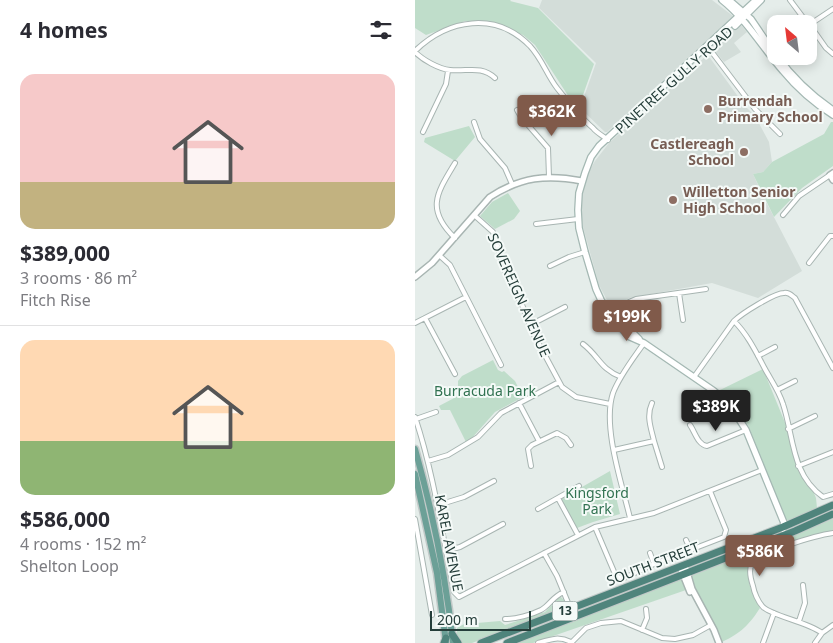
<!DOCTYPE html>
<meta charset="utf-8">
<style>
body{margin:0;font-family:"Noto Sans",sans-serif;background:#f7f7f7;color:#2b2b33;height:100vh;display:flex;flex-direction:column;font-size:19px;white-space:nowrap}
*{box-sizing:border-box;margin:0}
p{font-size:16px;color:#7c7c81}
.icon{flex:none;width:28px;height:28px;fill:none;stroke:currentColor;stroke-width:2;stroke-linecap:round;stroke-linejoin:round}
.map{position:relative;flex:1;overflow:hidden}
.side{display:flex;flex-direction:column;background:#fff;width:415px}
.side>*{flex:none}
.needle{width:32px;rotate:332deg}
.buttons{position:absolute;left:352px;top:15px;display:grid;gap:10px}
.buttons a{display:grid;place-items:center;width:50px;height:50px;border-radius:10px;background:#fff;box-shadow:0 2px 12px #0003;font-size:25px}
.scale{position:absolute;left:15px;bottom:12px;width:101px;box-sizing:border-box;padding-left:5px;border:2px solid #253e3a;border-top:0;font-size:14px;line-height:18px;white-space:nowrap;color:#253e3a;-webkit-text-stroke:4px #f5faf8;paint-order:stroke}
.price{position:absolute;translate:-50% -42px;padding:0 11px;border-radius:5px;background:#805a4a;color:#fff;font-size:16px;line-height:32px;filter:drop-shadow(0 1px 2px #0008)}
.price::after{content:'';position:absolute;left:50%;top:30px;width:15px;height:11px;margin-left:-8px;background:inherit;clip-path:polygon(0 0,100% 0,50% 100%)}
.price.selected{background:#222;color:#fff}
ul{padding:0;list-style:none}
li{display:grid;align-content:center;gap:10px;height:265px;padding:0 20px}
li+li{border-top:1px solid #e1e1e2}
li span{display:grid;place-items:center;height:155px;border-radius:15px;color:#555}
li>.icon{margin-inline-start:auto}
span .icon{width:90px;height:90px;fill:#fffc;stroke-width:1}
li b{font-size:21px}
h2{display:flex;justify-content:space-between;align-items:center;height:60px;padding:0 20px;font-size:21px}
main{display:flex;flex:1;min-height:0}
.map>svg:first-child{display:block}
</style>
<main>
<section class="side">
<h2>4 homes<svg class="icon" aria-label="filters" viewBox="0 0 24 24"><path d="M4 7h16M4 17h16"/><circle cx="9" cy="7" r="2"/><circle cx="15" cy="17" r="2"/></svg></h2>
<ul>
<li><span style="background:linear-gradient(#f6c9c9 70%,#c2b280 0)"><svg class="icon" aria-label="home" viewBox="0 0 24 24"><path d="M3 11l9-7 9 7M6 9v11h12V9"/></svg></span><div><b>$389,000</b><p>3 rooms · 86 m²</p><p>Fitch Rise</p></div></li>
<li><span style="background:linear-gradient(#ffd9b3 65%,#8fb573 0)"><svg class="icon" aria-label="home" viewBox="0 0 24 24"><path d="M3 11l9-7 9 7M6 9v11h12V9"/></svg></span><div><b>$586,000</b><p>4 rooms · 152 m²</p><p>Shelton Loop</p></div></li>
</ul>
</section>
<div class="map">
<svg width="418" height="643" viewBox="0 0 418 643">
<rect width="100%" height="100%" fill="#e5edea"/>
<path fill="#d3ddd9" d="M127 0H297L318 16 192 132H190L165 108 181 63 124 8Z
M323 26H327L332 32 319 43 326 52 309 62 299 50V47Z
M290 57 295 58 330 106 340 116 354 142 357 162 348 172 338 174 348 196 387 271 343 298 297 283 214 298 202 307 198 308 195 306 184 285 168 227 166 216 167 194 173 173 180 161 194 143Z"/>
<path fill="#bfddca" d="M0 0H96L95 1 123 8 179 64 163 109 152 94 120 45 108 35 75 22 50 21 11 35 0 28Z
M416 122H418V166L387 188 359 217 338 174 348 172 357 162 409 134Z
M54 126 60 137 40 161 9 142 10 138Z
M93 193 105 211 99 219 80 229 65 216 77 202Z
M78 360 83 370 87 372 89 371 100 381 108 397 80 412 57 438 51 442 35 410H26L24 406 43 396V381L47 376Z
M348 369 401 498 402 508 372 523 333 425 324 411 305 390Z
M195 471 205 514 178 522 162 528 146 499Z
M418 519V530L343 554C326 572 335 589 345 608 334 625 326 633 307 642L274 577Z
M266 578 271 590 118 643H98Z
M145 596 150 601 151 607 57 643H46L42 635V628L60 618 62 623 85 621 90 625 130 612Z"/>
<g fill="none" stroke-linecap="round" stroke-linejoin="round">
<g stroke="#a8b5b2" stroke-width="6">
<path id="minor" d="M375 0 393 24
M394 24 411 48 418 54
M394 25 418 9
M293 47 340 109 365 134
M0 51C33 19 81 11 115 46 127 59 132 75 142 88 153 102 165 117 178 128 182 133 188 136 193 140
M0 52C8 60 24 69 35 70 52 72 66 65 80 78
M102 110 106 117 133 148 134 177
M59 122 65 139 90 168 97 184
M8 132 31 84 33 71
M59 215 78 232 89 269 108 307 118 333 147 387 161 397 195 404
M368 215 384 196 415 175
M121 224 163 219
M40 238C10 209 22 193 40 163
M24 255 35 265 86 365
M394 263 415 236H418
M135 266 154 257 170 252
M264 293 268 320
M196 316 214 302 221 299 291 289
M10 318 40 374
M319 321C333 335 341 352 350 369 356 380 364 391 368 404 379 437 376 474 408 497L418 494
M0 323 51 297
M115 325 150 307
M168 344C184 356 185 369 206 377
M343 356 360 347
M279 377 319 321C326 314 359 293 369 293 374 292 376 295 380 298L418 368
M362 390 380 381
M104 403 124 441
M0 417C19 474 27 534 39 592L44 597 180 527 239 513 347 470
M1 419 21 412
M275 425C280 432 283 445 292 446L331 430
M373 429 400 416
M239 441 247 467
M199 450 239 441C236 428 231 416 237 403
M13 461 33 455 63 437 86 413 144 382
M116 466 113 449 117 445 142 433 151 438 156 445
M383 466 418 452
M143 498 163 535
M23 505 49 497 79 481
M123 509 164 486
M215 518C207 484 187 426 198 393 205 375 218 359 229 343
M0 519 17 615
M180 527 200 574 203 577 209 578 239 564 309 537 311 530 295 491
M271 540 276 551
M30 551 45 547 88 524
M129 553 142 576 156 610
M235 553 239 564
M90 619C101 619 116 615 126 610 135 605 137 597 149 592
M384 621 390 603 388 585
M227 630 232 618 231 609
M407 633C391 621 359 617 348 607 343 602 339 592 338 586 336 580 333 570 337 564 342 552 404 535 418 533
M123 643C136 639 144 636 156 642
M156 643 171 628 186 623 206 621 247 638 260 639 278 635 296 625
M348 643 359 613
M400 643 407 633 418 625"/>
</g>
<g stroke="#a8b5b2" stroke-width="8">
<path id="tertiary" d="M418 173 415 175 418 180
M0 277 17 263 75 197C106 177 132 174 167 181
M270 565 277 589 299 630 304 643
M265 567 275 592"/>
</g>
<g stroke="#a4b8b3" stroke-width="8">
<path id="secondary" d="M307 0C332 20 347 47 368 71 382 88 399 103 418 115
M314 0 336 19 361 56
M341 0 184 146 176 157 170 173 164 193 163 210 164 228 170 252 181 289 186 300 196 316 213 336 229 343 299 391 315 405 331 430 369 523 368 529
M320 26 346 0
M362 56C378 78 396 95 418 110
M206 326 216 331 224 339"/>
</g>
<g stroke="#c2c9c8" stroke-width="9">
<path id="primary" d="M0 449C18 513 31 578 38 643
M0 474 22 573 31 642"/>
</g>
<g stroke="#c2c9c8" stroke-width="9">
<path id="trunk" d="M37 634 43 643
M29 643 31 638
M66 643 368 527 418 505
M92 643 380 531 418 514"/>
</g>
<use href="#minor" stroke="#fff" stroke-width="4"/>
<use href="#tertiary" stroke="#fff" stroke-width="5"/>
<use href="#secondary" stroke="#fff" stroke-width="5.5"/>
<use href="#primary" stroke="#6ca097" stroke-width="6"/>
<use href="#trunk" stroke="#4f847c" stroke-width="7"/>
</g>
<g fill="#8d6e63" stroke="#f5faf8" stroke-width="2">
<circle cx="293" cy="109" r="5"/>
<circle cx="329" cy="152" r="5"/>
<circle cx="258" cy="200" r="5"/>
</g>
<g text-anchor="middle" stroke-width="4" stroke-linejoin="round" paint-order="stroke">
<rect fill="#f5faf8" stroke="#637673" stroke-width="1" x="137.5" y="601.5" width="25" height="19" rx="4"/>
<g font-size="12" font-weight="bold" fill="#253e3a">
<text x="150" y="615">13</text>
</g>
<g font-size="14" fill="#253e3a" stroke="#f5faf8">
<text transform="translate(259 80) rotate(-42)" y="5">PINETREE GULLY ROAD</text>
<text transform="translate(104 295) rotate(66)" y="5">SOVEREIGN AVENUE</text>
<text transform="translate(34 543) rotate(79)" y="5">KAREL AVENUE</text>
<text transform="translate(238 564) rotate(-21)" y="5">SOUTH STREET</text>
</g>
<g font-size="14" font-weight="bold" fill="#785e54" stroke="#f5faf8" text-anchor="start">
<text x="303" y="106">Burrendah<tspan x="303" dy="16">Primary School</tspan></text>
<text x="319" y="149" text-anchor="end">Castlereagh<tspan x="319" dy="16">School</tspan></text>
<text x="268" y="197">Willetton Senior<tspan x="268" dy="16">High School</tspan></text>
</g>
<g font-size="14" fill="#317251" stroke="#f5faf8">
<text x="70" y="396">Burracuda Park</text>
<text x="182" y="498">Kingsford<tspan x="182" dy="16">Park</tspan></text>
</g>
</g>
</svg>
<div class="buttons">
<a><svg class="needle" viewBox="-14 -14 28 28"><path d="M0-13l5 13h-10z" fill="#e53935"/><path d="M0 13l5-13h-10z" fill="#7c7c81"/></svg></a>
</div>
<div class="scale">200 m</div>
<b class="price" style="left:137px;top:137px">$362K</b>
<b class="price" style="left:212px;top:342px">$199K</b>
<b class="price selected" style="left:301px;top:432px">$389K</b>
<b class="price" style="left:345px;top:577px">$586K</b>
</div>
</main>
